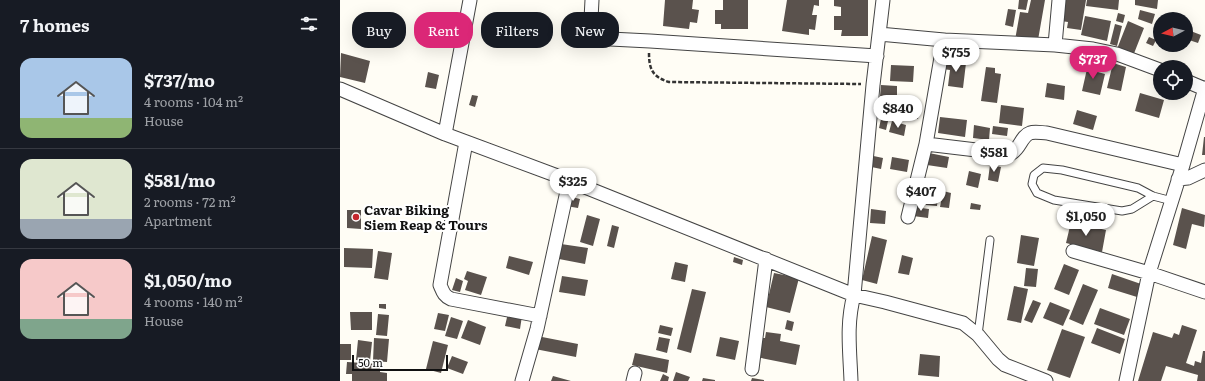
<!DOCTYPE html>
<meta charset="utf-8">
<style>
body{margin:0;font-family:Literata,serif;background:#242831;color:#f1f3f6;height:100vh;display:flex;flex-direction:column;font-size:15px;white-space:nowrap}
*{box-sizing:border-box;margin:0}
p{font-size:13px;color:#9ea1a6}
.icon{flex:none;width:22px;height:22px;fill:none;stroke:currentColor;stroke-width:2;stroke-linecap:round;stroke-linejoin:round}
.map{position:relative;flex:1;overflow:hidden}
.sheet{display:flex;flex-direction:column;background:#171b24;width:340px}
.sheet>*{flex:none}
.top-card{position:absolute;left:12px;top:12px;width:380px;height:36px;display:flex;gap:8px}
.needle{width:26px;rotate:263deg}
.controls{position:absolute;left:813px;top:12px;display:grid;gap:8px}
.controls a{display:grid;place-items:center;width:40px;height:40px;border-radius:50%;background:#171b24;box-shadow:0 4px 16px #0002;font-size:20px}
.scale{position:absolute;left:12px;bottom:10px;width:96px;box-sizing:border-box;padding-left:4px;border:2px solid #111;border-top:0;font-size:11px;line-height:14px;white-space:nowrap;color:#111;-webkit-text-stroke:3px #fff;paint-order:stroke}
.price{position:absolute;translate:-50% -34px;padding:0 9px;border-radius:14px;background:#fff;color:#222;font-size:13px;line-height:26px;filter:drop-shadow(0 1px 2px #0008)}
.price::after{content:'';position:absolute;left:50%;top:24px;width:12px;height:9px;margin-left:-6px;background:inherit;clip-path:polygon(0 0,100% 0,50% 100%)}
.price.on{background:#db2777;color:#fff}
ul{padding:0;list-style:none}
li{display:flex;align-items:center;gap:12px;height:100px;padding:0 20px}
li+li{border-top:1px solid #363941}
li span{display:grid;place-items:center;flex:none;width:112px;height:80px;border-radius:12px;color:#555}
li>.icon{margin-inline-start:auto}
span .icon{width:48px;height:48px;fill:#fffc;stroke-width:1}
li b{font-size:17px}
h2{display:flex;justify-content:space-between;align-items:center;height:48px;padding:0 20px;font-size:17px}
.pill{padding:0 14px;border-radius:16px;background:#171b24;box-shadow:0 4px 16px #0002;font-size:14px;line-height:36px}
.pill.on{background:#db2777;color:#fff}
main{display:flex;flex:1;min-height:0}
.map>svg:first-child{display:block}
</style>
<main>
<section class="sheet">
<h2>7 homes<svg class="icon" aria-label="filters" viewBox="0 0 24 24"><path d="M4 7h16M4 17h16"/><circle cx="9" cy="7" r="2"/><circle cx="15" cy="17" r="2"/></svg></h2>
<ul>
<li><span style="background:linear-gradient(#a9c7e8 75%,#8fb573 0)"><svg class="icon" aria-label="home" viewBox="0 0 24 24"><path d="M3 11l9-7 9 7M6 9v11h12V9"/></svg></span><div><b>$737/mo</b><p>4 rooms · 104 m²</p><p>House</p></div></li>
<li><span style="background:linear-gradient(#dfe7d0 75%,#9aa5b1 0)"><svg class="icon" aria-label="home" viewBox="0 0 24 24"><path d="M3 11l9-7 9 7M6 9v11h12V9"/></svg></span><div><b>$581/mo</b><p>2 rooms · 72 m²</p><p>Apartment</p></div></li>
<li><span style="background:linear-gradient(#f6c9c9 75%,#7fa58c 0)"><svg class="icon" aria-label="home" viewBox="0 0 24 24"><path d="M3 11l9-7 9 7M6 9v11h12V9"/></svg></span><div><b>$1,050/mo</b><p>4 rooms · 140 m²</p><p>House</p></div></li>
</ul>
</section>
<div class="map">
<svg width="865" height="381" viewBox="0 0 865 381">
<rect width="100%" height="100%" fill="#fffdf5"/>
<path fill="#5a524d" d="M325 0H353L352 9 359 10 357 23 350 22 349 29 323 26Z
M383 0H408V29H381V24H375V10H383Z
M447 0H479V6L474 5 472 15H477L475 30 469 29V35L442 31Z
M494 0H528V36H501L502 30H494V16H501V7L494 6Z
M679 0H688L686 10 678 9Z
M691 0H705L698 40H675L680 12 688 13Z
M724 0H746L741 30 727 28 728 22 721 21Z
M747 0H779L778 10 746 6Z
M795 0H818L817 9 795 5Z
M668 9 676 10 673 27 665 25Z
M800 10 815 14 812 24 798 19Z
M778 13 785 15 783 23 776 21Z
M745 16 771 21 767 41 741 35Z
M788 21 804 28 793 56 777 49Z
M23 22 41 25 38 45 20 42Z
M775 24 782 26 777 46 770 44Z
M848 30 861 35 858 43 846 39Z
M809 37 816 40 813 46 806 43Z
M828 45H844L842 50Z
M1 53 30 61 25 83 0 77Z
M749 60 756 62 754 71 765 74 760 95 742 91Z
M604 61 626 63 623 88 608 86 610 70 603 69Z
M773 63 786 67 781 91 767 88Z
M551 65 574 66 573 82 550 81Z
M646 67 655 68V73L661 74 657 103 641 101Z
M88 72 99 75 96 89 85 87Z
M707 83 725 86 724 100 705 97Z
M541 85 557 86V97L540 96Z
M800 93 824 100 819 118 795 111Z
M132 95 138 96 135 107 129 105Z
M543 100 580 105 578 119 541 113Z
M661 105 684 108 682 126 659 123Z
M737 110 757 116 753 130 733 124Z
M600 117 627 120 625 137 598 133Z
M541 119 548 121 546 130 539 128Z
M552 121 566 125 564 136 549 132Z
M634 125 650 128 649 140 633 138Z
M653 126 668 128 667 136 652 134Z
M864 137H865V155H862Z
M589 153 609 157 607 168 587 165Z
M524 154 543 158 541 169 522 165Z
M552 157 569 160 567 172 550 169Z
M650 165 661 167 658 182 648 180Z
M629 171 641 174 638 188 626 185Z
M603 191 611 193 609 208 600 207Z
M587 195 598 196 597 206 586 205Z
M228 196 240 199 238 208 226 206Z
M631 203 641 205 640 210 630 209Z
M574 207 589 209 588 218 573 216Z
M842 208 865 215 864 227 852 224 846 249 833 245Z
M531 209 546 211 545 224 530 223Z
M7 210H21V229L7 228Z
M247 215 260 219 253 246 240 242Z
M731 222 766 230 762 252 726 243Z
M272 225 279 227 274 248 267 246Z
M681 235 699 238 694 266 677 263Z
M532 236 547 240 537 284 522 280Z
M221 244 248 248 245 264 219 259Z
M4 248 33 249 32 268 4 267Z
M38 251 52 253 48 280 34 278Z
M562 255 573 258 569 275 558 273Z
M169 256 193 262 189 275 166 268Z
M394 257 403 260 402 265 393 262Z
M335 262 348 265 345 282 331 279Z
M724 264 739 270 729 295 714 289Z
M686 268 698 269 696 287 684 286Z
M127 271 147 277 141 295 125 290 128 281 124 279Z
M434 273 459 278 450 313 426 307Z
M772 274 801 284 797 297 768 288Z
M222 276 248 280 245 296 219 292Z
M116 278 123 281 120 292 112 290Z
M743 284 758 290 743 325 729 319Z
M674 286 688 289 681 323 667 320Z
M352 289 366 292 351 353 337 349Z
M693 300 701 303 692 323 684 320Z
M710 302 730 310 723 326 703 318Z
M39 304H46V309L39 308Z
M760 308 790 319 784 335 754 324Z
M10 312H32V330H11Z
M98 313 109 315 105 331 94 329Z
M168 313 182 316 180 329 165 326Z
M38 314 49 315 47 336 36 335Z
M111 317 123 321 117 339 105 336Z
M128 320 146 327 140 345 121 338Z
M447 320 454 322 452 331 445 329Z
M320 325 333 328 331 336 318 333Z
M842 325 857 330 846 363 854 366 855 361 861 363 863 351H865V381H857L858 375 826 366 821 381H798L813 332 832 338 834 333 839 335Z
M757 328 785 339 780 354 751 343Z
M722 329 745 337 730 378 707 370Z
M426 332 441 334 440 341 460 345 456 365 416 357 420 338H425Z
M197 336 238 344 236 357 195 349Z
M319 337 330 339 327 353 316 350Z
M380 337 399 341 395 360 376 356Z
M34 338 49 339 47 362 33 361Z
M18 340 32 342 30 361 16 360Z
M93 341 108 345 101 373 86 369Z
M0 344H11V360H0Z
M295 353 329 360 327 373 292 365Z
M580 354 600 356 599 377 578 375Z
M112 356 128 362 123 374 107 368Z
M7 362 40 364V372L47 373V381H12V374H6Z
M336 372 350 377 348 381H333Z
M323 374 329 377 328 381H320Z
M213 376 231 381H211Z
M363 378 375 380V381H362Z
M412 378 424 380V381H411Z"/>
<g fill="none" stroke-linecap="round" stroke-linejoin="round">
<g stroke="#444" stroke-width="9">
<path id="service" d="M813 196 792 209 782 211 714 200 697 193 692 184 694 175 703 168 722 170 798 188 813 196 832 201
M638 335 650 240"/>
</g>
<g stroke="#444" stroke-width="15">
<path id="minor" d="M252 0 250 38 310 41 537 56
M539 34 604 40 715 45 753 49 777 54 820 70
M715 45 719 0
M846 81 865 89
M0 89 105 134 215 175 514 295 545 302 623 323 638 335 658 359 665 365 706 381
M105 134 130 0
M126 142 100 285C103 292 104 296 111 299L200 316
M586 144 670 154C680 150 681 136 690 133 695 131 702 133 707 133L843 165
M838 179 848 178 865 170
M568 217 586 144 604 40
M733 251 809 273 865 292
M412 369 426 259
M182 381 197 329 229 182
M293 381 295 373
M511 381C510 352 506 324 514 295L533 85 543 0
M786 381 809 273 843 165 865 88"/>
</g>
<path stroke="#333" stroke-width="2.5" stroke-dasharray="4 2" stroke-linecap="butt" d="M309 53C309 70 313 77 329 82L521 84"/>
<use href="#service" stroke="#fff" stroke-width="7"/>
<use href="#minor" stroke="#fff" stroke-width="13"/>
</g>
<circle fill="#c4262e" stroke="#fff" stroke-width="1.5" cx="16" cy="217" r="4"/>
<g text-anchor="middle" stroke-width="4" stroke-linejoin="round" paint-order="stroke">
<g font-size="13" font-weight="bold" fill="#111" stroke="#fff" text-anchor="start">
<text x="24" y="215">Cavar Biking<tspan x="24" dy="15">Siem Reap &amp; Tours</tspan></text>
</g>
</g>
</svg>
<div class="controls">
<a><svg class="needle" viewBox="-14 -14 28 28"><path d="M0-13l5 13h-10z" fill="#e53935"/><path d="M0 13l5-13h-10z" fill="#9ea1a6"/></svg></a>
<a><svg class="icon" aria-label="locate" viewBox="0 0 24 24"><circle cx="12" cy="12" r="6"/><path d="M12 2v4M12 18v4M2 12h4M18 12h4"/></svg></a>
</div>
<div class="scale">50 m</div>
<b class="price" style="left:616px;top:73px">$755</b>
<b class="price on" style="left:753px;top:80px">$737</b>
<b class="price" style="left:558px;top:129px">$840</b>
<b class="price" style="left:654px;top:173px">$581</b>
<b class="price" style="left:233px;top:202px">$325</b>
<b class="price" style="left:581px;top:212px">$407</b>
<b class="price" style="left:746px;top:237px">$1,050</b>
<div class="top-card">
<a class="pill">Buy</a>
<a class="pill on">Rent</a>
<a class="pill">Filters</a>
<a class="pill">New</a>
</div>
</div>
</main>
